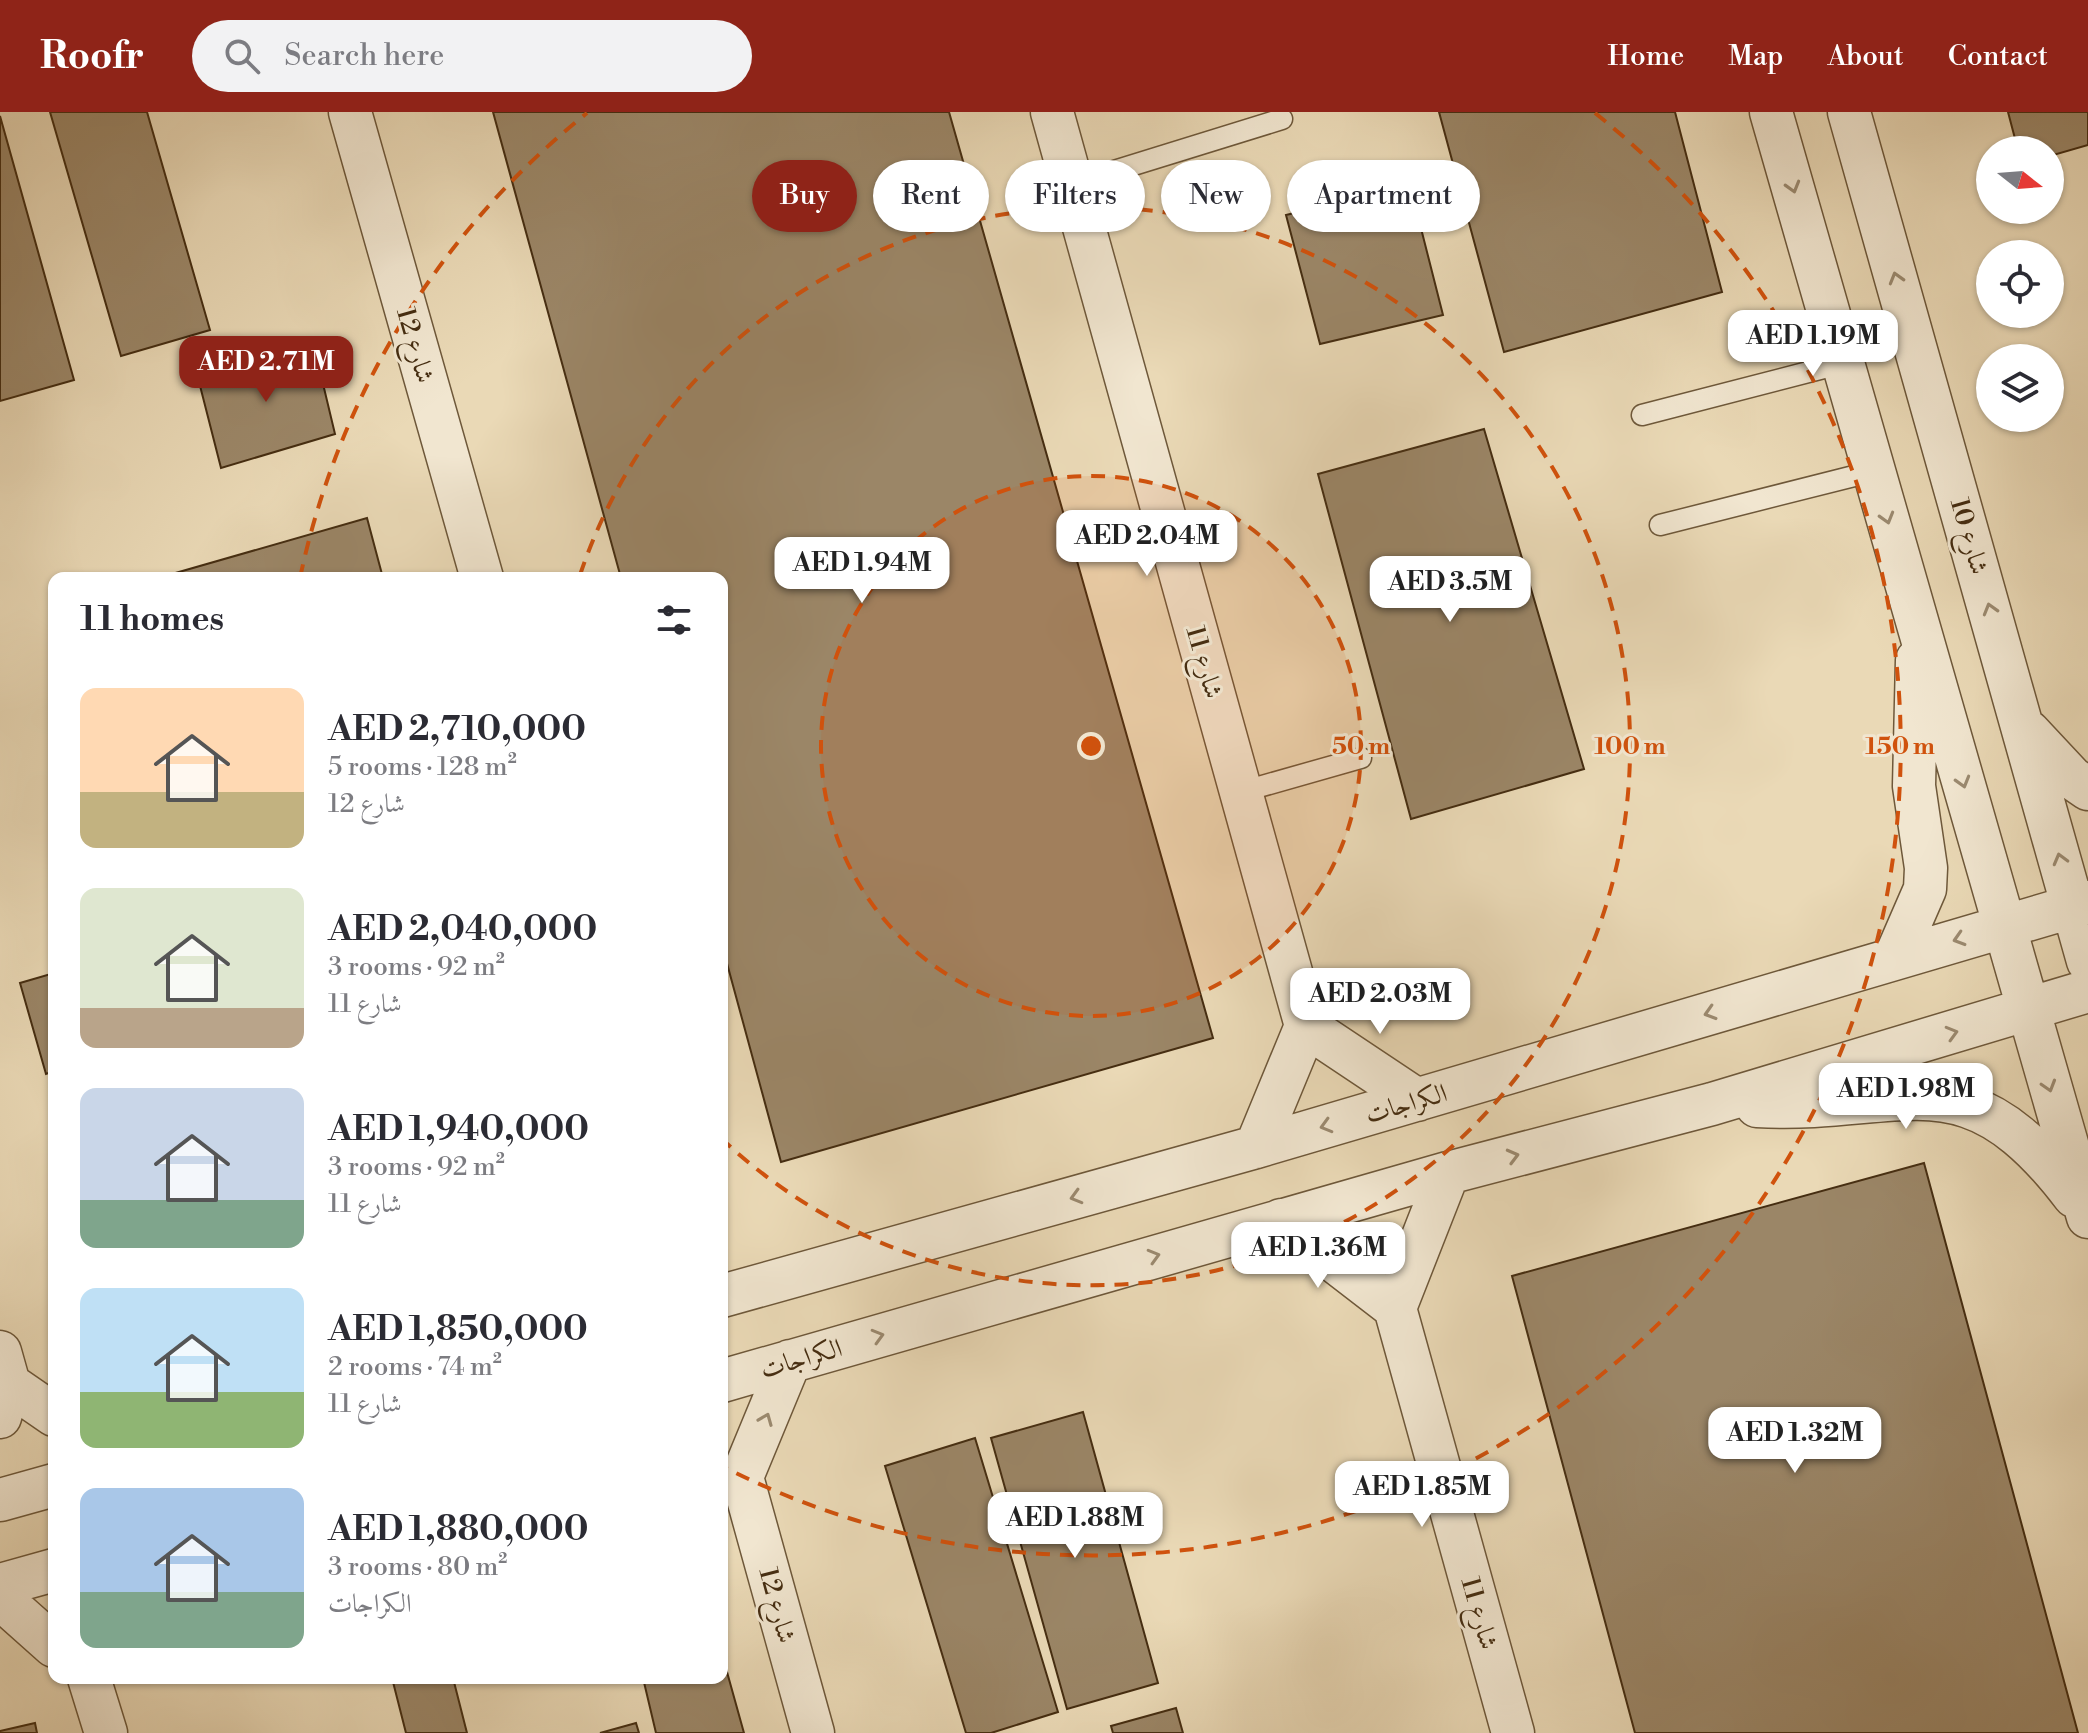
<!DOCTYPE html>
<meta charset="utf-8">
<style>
body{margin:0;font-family:"Libre Bodoni",Amiri,serif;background:#f2f2f3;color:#2b2b33;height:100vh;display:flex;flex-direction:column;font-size:30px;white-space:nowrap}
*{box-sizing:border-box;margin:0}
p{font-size:26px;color:#7c7c81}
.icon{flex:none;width:44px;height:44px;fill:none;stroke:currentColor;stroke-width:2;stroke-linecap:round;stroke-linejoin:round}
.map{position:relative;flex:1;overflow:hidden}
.side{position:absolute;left:48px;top:460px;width:680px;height:1112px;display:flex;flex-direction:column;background:#fff;border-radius:16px;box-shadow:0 2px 6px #0004}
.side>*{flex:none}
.guide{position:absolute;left:752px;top:48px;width:760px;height:72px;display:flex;gap:16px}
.needle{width:52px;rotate:107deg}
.fabs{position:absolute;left:1976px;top:24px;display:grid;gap:16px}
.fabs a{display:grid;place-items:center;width:88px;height:88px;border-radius:50%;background:#fff;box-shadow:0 2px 6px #0004;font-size:40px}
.price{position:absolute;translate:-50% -68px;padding:0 18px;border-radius:16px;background:#fff;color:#222;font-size:26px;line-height:52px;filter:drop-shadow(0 2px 4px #0008)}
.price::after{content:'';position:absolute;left:50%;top:48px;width:24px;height:18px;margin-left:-12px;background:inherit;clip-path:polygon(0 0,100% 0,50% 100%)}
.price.active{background:#8f2418;color:#fff}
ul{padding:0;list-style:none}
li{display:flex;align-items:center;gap:24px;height:200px;padding:0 32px}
li span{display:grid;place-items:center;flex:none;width:224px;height:160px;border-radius:16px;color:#555}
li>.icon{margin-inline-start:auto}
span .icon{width:96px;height:96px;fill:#fffc;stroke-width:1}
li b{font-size:34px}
h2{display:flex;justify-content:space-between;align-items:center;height:96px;padding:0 32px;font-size:34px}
.chip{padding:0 28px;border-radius:36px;background:#fff;box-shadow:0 2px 6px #0004;font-size:28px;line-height:72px}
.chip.active{background:#8f2418;color:#fff}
header{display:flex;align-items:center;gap:48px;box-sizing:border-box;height:112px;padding:0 40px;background:#8f2418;color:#fff}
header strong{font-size:38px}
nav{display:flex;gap:44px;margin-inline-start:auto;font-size:28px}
.search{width:560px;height:72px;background:#f2f2f3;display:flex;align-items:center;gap:20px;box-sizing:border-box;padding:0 28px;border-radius:44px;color:#7c7c81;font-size:30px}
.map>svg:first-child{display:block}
</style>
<header>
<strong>Roofr</strong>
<div class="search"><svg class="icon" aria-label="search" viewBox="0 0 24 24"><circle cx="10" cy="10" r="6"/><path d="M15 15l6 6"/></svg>Search here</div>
<nav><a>Home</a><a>Map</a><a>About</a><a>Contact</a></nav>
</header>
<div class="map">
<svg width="2088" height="1621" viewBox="0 0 2088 1621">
<rect width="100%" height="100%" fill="#ead9b6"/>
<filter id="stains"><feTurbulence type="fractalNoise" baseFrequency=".0025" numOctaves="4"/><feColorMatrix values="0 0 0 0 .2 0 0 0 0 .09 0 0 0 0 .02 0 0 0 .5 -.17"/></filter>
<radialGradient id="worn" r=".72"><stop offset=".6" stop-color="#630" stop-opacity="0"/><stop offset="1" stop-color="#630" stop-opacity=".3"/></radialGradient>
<path fill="#9b8667" stroke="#452d11" stroke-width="2" d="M50 0H147L210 218 121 244Z
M493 0H949L1213 926 781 1050 722 833V466H621Z
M1439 0H1675L1722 180 1504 240Z
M2008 0H2088V33L2050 44V38H2018Z
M0 4 74 268 0 289Z
M1410 73 1443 203 1320 232 1286 103Z
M313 230 335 322 221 356 197 262Z
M1484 317 1584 657 1411 707 1318 362Z
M367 406 383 466H158Z
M54 861V959L46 962 20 871Z
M1924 1051 2078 1621H1635L1512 1164Z
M1083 1300 1158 1571 1067 1597 991 1326Z
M975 1326 1058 1600 991 1621H966L885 1354Z
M722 1542 744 1621H656L643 1566H722Z
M392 1566H453L467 1621H406Z
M1176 1596 1183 1621H1113L1111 1614Z
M35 1611 37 1621H0V1619Z
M636 1611 639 1621H600Z"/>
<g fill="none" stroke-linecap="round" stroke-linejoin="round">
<g stroke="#6e583a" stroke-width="23">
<path id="service" d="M1072 72 1282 7
M1642 303 1843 251
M1660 413 1874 359
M1241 680 1361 646"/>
</g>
<g stroke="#6e583a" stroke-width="45">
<path id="minor" d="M350 0 482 466
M1052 0 1306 914 1256 1035
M1771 0 2088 1105
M1849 0 2088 849
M2029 620 2072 666 2088 677
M1895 846 1925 777 1926 756 1914 674 1917 548
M1306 914 1417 988
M1757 994C1907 1002 1963 938 2074 1084
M1281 1108 1395 1196 1513 1621
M722 1184 1256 1035 2088 790
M1395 1196 1448 1061
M0 1240 9 1272 0 1305
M790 1249 742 1365 813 1621
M722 1269 1448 1061 1712 992 2088 879
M9 1272 54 1303
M0 1388 54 1373
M0 1473 54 1458
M0 1486 54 1534
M89 1566 106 1621"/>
</g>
<use href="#service" stroke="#f1e6d0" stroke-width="20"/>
<use href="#minor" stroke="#f1e6d0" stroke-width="42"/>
</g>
<defs><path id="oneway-chevron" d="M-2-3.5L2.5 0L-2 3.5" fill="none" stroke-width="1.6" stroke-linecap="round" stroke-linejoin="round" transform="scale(2)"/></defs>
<g stroke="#9b8a70">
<use href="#oneway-chevron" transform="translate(1793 75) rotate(74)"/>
<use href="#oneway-chevron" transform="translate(1896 166) rotate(-106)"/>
<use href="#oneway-chevron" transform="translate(1887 406) rotate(74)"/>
<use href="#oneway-chevron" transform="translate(1990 497) rotate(-106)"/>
<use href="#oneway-chevron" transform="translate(1963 670) rotate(74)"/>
<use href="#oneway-chevron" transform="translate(2060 747) rotate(-105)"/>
<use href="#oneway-chevron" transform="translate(1959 827) rotate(163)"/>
<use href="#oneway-chevron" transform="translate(1710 901) rotate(163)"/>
<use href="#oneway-chevron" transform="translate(1952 921) rotate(-16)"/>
<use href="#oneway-chevron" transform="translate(2049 974) rotate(73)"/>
<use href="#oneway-chevron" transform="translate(1326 1014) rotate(164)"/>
<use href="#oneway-chevron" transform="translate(1513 1044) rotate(-15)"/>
<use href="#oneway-chevron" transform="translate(1076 1085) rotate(164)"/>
<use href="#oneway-chevron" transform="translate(1154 1144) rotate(-16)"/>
<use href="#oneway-chevron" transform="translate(878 1224) rotate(-16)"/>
<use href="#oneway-chevron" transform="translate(766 1307) rotate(-68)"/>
</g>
<circle cx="1091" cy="634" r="270" fill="#d0520d" fill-opacity=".12"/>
<g fill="none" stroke="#d0520d" stroke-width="4" stroke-dasharray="14 10">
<circle cx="1091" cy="634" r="270"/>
<path d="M580 463A539 539 0 1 1 723 1028"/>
<path d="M300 466A809 809 0 0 1 587 1M1595 1A809 809 0 0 1 724 1355"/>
</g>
<g text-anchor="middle" stroke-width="6" stroke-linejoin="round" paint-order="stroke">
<g font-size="26" fill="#452d11" stroke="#f1e6d0">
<text transform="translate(416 233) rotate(74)" y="9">شارع 12</text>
<text transform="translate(1970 424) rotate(74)" y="9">شارع 10</text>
<text transform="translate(1205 550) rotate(74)" y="9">شارع 11</text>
<text transform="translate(1406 991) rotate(-16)" y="9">الكراجات</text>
<text transform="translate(801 1246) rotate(-16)" y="9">الكراجات</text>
<text transform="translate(778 1493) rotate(75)" y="9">شارع 12</text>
<text transform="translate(1480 1501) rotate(74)" y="9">شارع 11</text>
</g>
</g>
<circle cx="1091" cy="634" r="12" fill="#d0520d" stroke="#f1e6d0" stroke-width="4"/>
<g font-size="24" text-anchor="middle" font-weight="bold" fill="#d0520d" stroke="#f1e6d0" stroke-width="6" stroke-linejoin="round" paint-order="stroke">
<text x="1361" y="642">50 m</text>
<text x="1630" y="642">100 m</text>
<text x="1900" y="642">150 m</text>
</g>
<rect width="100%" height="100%" filter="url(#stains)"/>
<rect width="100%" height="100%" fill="url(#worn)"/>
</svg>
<div class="fabs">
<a><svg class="needle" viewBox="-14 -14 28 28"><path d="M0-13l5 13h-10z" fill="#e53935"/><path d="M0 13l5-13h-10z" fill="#7c7c81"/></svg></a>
<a><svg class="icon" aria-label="locate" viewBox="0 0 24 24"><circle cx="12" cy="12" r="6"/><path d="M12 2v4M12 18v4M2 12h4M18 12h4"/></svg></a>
<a><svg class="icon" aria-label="layers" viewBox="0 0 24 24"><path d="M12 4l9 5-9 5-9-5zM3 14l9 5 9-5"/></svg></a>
</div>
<b class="price" style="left:1813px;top:266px">AED 1.19M</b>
<b class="price active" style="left:266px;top:292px">AED 2.71M</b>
<b class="price" style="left:1147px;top:466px">AED 2.04M</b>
<b class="price" style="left:862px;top:493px">AED 1.94M</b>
<b class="price" style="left:1450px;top:512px">AED 3.5M</b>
<b class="price" style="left:1380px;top:924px">AED 2.03M</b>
<b class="price" style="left:1906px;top:1019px">AED 1.98M</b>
<b class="price" style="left:1318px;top:1178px">AED 1.36M</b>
<b class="price" style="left:1795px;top:1363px">AED 1.32M</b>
<b class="price" style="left:1422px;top:1417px">AED 1.85M</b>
<b class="price" style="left:1075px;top:1448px">AED 1.88M</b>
<div class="guide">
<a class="chip active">Buy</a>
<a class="chip">Rent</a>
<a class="chip">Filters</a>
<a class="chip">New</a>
<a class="chip">Apartment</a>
</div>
<section class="side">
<h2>11 homes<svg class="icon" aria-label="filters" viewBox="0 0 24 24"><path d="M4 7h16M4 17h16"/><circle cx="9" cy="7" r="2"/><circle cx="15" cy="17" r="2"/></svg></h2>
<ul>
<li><span style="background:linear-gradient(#ffd9b3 65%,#c2b280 0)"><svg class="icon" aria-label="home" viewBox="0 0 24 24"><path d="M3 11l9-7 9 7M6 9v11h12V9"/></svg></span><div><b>AED 2,710,000</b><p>5 rooms · 128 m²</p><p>شارع 12</p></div></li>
<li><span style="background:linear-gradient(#dfe7d0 75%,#b9a48a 0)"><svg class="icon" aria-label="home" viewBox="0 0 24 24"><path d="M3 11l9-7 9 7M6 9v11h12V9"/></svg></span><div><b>AED 2,040,000</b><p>3 rooms · 92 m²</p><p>شارع 11</p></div></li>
<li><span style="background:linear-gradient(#c9d6e8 70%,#7fa58c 0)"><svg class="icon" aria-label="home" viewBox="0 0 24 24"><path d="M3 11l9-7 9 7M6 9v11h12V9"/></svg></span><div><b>AED 1,940,000</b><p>3 rooms · 92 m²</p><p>شارع 11</p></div></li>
<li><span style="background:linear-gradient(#bfe0f5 65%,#8fb573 0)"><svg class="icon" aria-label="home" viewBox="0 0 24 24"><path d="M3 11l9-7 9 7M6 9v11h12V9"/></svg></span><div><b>AED 1,850,000</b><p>2 rooms · 74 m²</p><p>شارع 11</p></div></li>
<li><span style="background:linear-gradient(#a9c7e8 65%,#7fa58c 0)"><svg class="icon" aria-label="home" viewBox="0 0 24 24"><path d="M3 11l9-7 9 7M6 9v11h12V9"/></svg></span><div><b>AED 1,880,000</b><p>3 rooms · 80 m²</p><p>الكراجات</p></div></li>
</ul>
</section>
</div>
